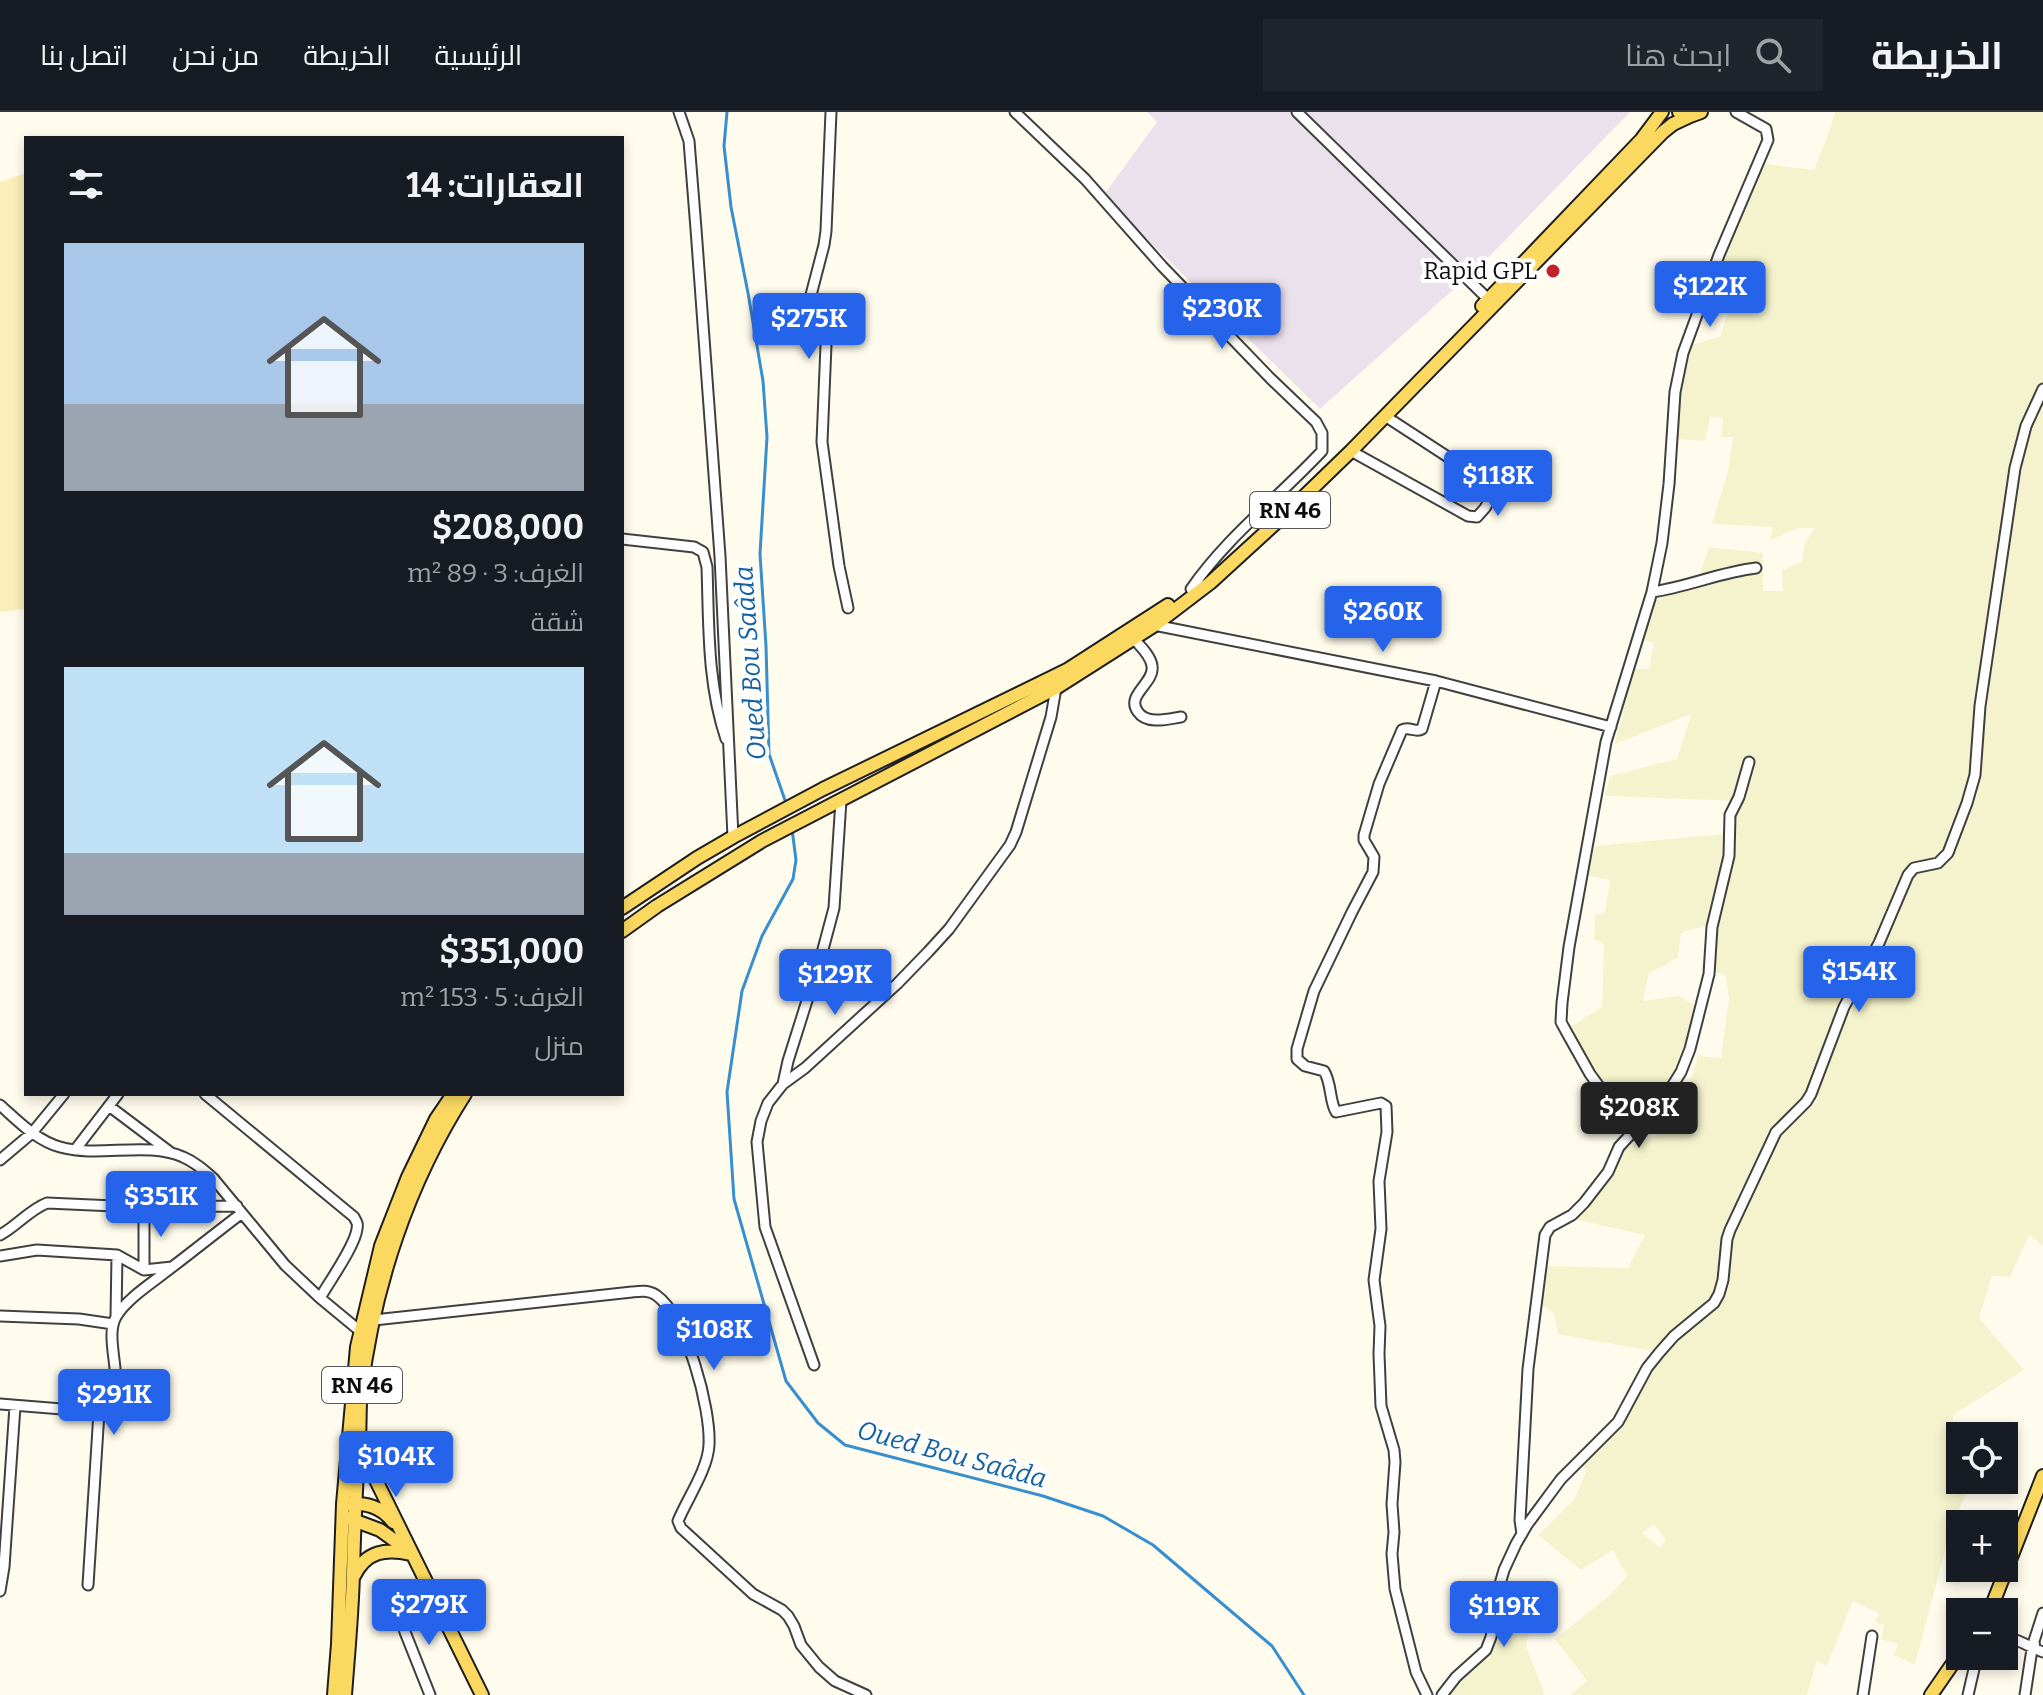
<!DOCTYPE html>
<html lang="ar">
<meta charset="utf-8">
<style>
body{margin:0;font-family:Bitter,Cairo,serif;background:#20242c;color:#f1f3f6;direction:rtl;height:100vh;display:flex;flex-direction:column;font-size:30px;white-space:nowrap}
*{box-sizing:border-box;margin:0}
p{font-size:26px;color:#9ea1a6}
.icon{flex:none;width:44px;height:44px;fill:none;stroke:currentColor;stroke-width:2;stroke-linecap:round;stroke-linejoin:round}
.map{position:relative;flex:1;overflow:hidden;direction:ltr}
.panel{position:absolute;left:24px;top:24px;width:600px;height:960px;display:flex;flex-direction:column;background:#171b24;border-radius:0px;box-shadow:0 4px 12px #0003;direction:rtl}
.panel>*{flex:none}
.fabs{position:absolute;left:1946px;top:1310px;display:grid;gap:16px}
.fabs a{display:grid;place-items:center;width:72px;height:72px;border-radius:0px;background:#171b24;box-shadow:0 4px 12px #0003;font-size:40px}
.price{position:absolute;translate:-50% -68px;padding:0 18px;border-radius:8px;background:#2563eb;color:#fff;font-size:26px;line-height:52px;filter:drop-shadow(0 2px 4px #0008)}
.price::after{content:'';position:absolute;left:50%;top:48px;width:24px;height:18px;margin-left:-12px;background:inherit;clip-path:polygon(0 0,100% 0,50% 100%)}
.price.selected{background:#222;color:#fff}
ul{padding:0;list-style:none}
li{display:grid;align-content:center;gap:16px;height:424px;padding:0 40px}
li span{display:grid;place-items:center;height:248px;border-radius:0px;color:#555}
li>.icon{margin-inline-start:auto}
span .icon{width:144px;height:144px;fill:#fffc;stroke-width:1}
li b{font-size:34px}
h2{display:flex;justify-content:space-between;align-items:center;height:96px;padding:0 40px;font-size:34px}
header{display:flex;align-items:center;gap:48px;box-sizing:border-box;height:112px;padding:0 40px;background:#171b24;border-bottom:2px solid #363941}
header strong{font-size:38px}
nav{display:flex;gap:44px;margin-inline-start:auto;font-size:28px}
.search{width:560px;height:72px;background:#20242c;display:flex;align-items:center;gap:20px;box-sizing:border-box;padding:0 28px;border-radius:0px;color:#9ea1a6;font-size:30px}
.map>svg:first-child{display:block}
</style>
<header>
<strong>الخريطة</strong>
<div class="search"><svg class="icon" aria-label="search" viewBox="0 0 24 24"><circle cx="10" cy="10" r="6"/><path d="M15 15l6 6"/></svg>ابحث هنا</div>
<nav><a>الرئيسية</a><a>الخريطة</a><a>من نحن</a><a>اتصل بنا</a></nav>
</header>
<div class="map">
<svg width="2043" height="1583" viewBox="0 0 2043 1583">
<rect width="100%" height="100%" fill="#fffced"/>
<path fill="#ebe1ec" d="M1147 0H1630L1484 150 1320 297 1103 84 1157 10Z"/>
<path fill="#f5f3cd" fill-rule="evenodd" d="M1835 0H2043V1134L2029 1123 2010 1165 1992 1164 1979 1206 2024 1258 1953 1303 1950 1342 1960 1351V1368H1973L1952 1412 1915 1553 1894 1543 1898 1532 1881 1527 1884 1513 1875 1511 1879 1501 1853 1489 1827 1554 1817 1548 1807 1583H1570L1587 1569 1555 1527 1609 1484 1627 1464 1613 1438 1581 1458 1538 1423 1574 1388 1587 1358 1573 1348 1617 1307 1656 1240 1558 1222 1554 1202 1539 1191 1548 1154 1628 1156 1645 1123 1569 1106 1601 1079 1624 1037 1657 1023 1690 972 1698 944 1721 946 1729 886 1725 863 1713 860 1711 812 1681 821 1678 846 1649 861 1643 889 1679 884 1696 894 1677 961 1651 1004 1642 986 1617 997 1568 916 1602 895 1604 832 1594 827 1595 803 1605 801 1610 768 1587 763 1595 734 1724 722 1730 705 1739 689 1605 684 1610 664 1677 647 1691 602 1615 632 1634 557H1649L1654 531 1643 528 1654 489 1697 471 1709 435 1763 441V479H1783L1782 458 1802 450 1805 430 1815 416H1799L1770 428 1773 415 1712 412 1728 359 1733 325H1721L1723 306 1710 305 1705 329 1677 327 1679 276 1691 233 1720 225 1730 194 1712 190 1721 148 1744 102 1764 52 1814 58 1830 17ZM1654 1412 1666 1428 1660 1435 1642 1421Z
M1504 1486 1530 1516 1526 1534 1545 1583H1449L1451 1576 1492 1535Z"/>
<path fill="#fceeb9" d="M26 61V497L0 500V70Z"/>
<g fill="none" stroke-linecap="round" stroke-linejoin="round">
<path stroke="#378fd0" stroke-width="3" d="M727 0 724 34 731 95 748 181 763 269 767 325 760 442 766 534 769 642 787 694
M792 717 796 748 793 767 762 824 742 879 727 980 734 1087 786 1269 818 1311 845 1333 1043 1384 1103 1404 1153 1433 1272 1534 1304 1583"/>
<g stroke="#404040" stroke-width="13">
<path id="minor" d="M679 0 689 29 696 117 720 444 733 725
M831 0 826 119 824 133 811 183 826 233 822 330 839 454 848 496
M1015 0 1085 67 1162 154 1270 266 1316 310 1322 321V339C1278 386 1227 425 1191 477
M1297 0 1492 191
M1351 339 1468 404 1477 405 1485 396 1494 380 1491 373 1385 304
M622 427 694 435 703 440 707 455C709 514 707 570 726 627
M1652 480 1662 431 1669 372 1675 280 1683 241 1719 143 1768 28 1766 17 1736 0
M1154 513 1436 569 1611 615
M1134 527C1140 534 1151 544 1152 554 1155 571 1125 583 1138 600 1147 613 1168 607 1181 605
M783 972 788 949 822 841 834 796 841 688
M205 982 354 1105C357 1111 358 1111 357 1117 355 1134 329 1170 320 1186
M0 993C18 1009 37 1029 60 1035 99 1046 147 1029 183 1045 195 1050 204 1058 213 1066L285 1153 320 1186 360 1219
M109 994 170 1040
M1630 1023 1623 1007 1590 962 1567 921 1561 910 1562 891 1569 835 1606 630 1652 480C1687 475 1721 460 1756 456
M75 1038 118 982
M0 1048 32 1021 64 982
M144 1095V1158
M0 1123C17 1114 29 1098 47 1091L137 1095 237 1094
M0 1144 37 1138 117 1143 144 1158 172 1155
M0 1204 79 1207 113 1212
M116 1204 117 1143
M374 1208 632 1180C641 1179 648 1178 656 1183 687 1205 711 1297 709 1333 708 1357 687 1387 678 1409L681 1416 753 1482 782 1498 788 1504 794 1514 801 1533 819 1555 835 1569 866 1583
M814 1253 765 1115 757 1030 761 1009 768 991 783 972 805 956 897 872 928 840 949 817 1010 733 1016 720 1051 605 1056 576
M0 1292 99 1300 88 1473
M99 1300 109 1296C127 1274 103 1227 116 1205 125 1188 152 1171 167 1159 192 1140 217 1120 242 1101
M1522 1422 1520 1408 1528 1257 1545 1123 1550 1115 1572 1103 1584 1091 1608 1060 1619 1035 1630 1023 1647 1014 1681 960 1690 937 1709 862 1712 815 1729 744 1730 703 1739 685 1749 650
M0 1479 4 1455 15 1294
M2004 1524C2018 1527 2029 1535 2043 1540
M2035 1537 2034 1529 2043 1501
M430 1583 405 1520 402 1509C409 1495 422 1494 436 1491
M1427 1583 1416 1560 1395 1477 1392 1442 1394 1420 1392 1392 1395 1350 1394 1338 1381 1294 1379 1242 1380 1214 1374 1168 1381 1117 1379 1069 1387 1020 1386 994 1381 991 1336 1000C1329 988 1332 972 1324 959L1305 954 1297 947V937L1314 879 1352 800 1373 760 1374 745 1364 728V723L1379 672 1402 618C1409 614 1416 621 1422 617L1436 569
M1442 1583 1456 1565 1486 1538 1491 1525 1500 1472 1504 1458 1516 1432 1527 1413 1561 1367 1618 1310 1647 1256 1659 1241 1674 1224 1714 1191 1719 1182 1723 1168 1727 1127 1730 1118 1776 1020 1806 990 1811 982 1844 895 1879 831 1908 763 1914 756 1938 751 1948 741 1967 691 1975 663 1980 594 2015 356 2026 314 2043 277
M1863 1583 1872 1524
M1968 1583 1977 1544
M2025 1583 2032 1537"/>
</g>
<g stroke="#1e1e1e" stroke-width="16">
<path id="major" d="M1679 0 1690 4 1701 0
M1482 194 1641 28 1662 0
M622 796 697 746 733 725 823 677 1067 558 1168 493
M622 819 657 794 762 729 1056 576 1155 513 1210 471 1290 398 1351 339 1663 20 1673 12 1690 4
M361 1334 371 1358 482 1583
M346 1392C366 1391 381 1394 393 1410
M348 1406 380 1418 409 1439
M354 1464C366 1439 386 1436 411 1442
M1987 1500 1993 1491 2043 1364
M334 1583 338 1532 343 1392 357 1235 381 1134 408 1065 436 1007 453 982
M345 1583C348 1543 352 1502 353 1461 354 1417 356 1372 359 1327 360 1311 359 1295 361 1279 374 1174 408 1071 465 982
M1931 1583 1960 1541"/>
</g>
<use href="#minor" stroke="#fff" stroke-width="9"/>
<use href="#major" stroke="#fbd961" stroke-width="12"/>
</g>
<circle fill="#c02227" stroke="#fff" stroke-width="3" cx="1553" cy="159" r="8"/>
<g text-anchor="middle" stroke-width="8" stroke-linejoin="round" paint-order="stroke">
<g fill="#fff" stroke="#565656" stroke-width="2">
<rect x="1250" y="380" width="80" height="36" rx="6"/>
<rect x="322" y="1255" width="80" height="36" rx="6"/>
</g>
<g font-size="22" font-weight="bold" fill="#0d0d0d">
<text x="1290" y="406">RN 46</text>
<text x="362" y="1281">RN 46</text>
</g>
<g font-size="24" fill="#0d0d0d" stroke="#fff" text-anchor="end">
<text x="1537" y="167">Rapid GPL</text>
</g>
<g font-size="26" font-style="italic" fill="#1461a1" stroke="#fff">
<text transform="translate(750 551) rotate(-94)" y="9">Oued Bou Saâda</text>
<text transform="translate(952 1342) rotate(15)" y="9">Oued Bou Saâda</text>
</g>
</g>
</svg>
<div class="fabs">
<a><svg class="icon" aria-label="locate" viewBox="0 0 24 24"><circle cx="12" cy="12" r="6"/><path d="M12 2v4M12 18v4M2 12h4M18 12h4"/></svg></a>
<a>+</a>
<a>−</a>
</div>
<b class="price" style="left:1710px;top:217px">$122K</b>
<b class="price" style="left:1222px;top:239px">$230K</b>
<b class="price" style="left:809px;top:249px">$275K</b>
<b class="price" style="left:1498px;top:406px">$118K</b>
<b class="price" style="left:1383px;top:542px">$260K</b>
<b class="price" style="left:1859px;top:902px">$154K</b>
<b class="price" style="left:835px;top:905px">$129K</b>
<b class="price selected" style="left:1639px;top:1038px">$208K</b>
<b class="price" style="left:161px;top:1127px">$351K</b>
<b class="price" style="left:714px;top:1260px">$108K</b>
<b class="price" style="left:114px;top:1325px">$291K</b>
<b class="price" style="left:396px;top:1387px">$104K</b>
<b class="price" style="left:429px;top:1535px">$279K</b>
<b class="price" style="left:1504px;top:1537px">$119K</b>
<section class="panel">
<h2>العقارات: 14<svg class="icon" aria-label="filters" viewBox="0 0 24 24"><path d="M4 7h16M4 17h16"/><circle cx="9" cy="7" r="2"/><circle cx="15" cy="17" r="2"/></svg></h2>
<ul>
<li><span style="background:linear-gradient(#a9c7e8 65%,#9aa5b1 0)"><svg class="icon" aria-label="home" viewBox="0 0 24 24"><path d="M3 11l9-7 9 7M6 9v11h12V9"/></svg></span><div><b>$208,000</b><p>الغرف: 3 · 89 m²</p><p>شقة</p></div></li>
<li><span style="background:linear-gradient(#bfe0f5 75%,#9aa5b1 0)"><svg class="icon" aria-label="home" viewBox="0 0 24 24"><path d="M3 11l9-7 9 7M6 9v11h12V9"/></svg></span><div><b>$351,000</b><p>الغرف: 5 · 153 m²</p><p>منزل</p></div></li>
</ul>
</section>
</div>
